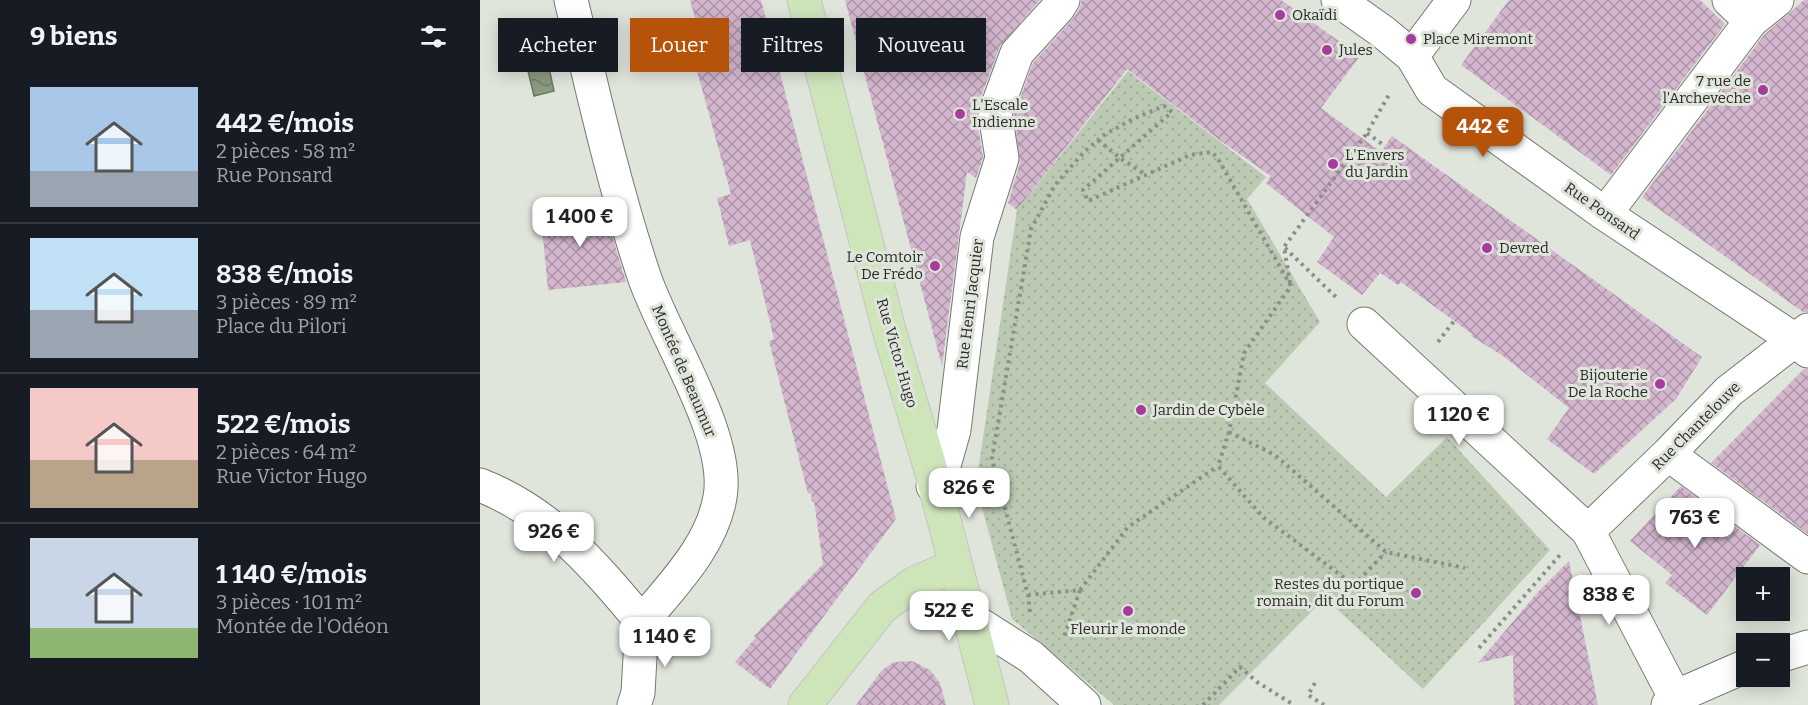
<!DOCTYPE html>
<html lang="fr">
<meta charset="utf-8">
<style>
body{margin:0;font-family:Bitter,serif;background:#20242c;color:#f1f3f6;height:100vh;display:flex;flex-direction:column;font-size:22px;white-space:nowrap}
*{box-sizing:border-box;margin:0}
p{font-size:20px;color:#9ea1a6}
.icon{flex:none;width:33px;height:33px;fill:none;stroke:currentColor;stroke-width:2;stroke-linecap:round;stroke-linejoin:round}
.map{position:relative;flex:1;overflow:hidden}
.side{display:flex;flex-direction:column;background:#171b24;width:480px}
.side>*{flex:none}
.top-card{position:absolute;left:18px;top:18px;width:570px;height:54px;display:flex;gap:12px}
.fabs{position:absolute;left:1256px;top:567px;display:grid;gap:12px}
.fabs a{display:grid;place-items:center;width:54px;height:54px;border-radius:0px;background:#171b24;box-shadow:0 3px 15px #0003;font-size:30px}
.price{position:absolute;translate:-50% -51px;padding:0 14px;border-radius:12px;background:#fff;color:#222;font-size:20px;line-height:39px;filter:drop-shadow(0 2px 3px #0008)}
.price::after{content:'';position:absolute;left:50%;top:36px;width:18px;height:14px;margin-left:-9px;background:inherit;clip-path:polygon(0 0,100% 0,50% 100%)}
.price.on{background:#b45309;color:#fff}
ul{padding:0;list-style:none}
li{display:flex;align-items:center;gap:18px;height:150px;padding:0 30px}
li+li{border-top:2px solid #363941}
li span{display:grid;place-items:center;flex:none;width:168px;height:120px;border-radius:0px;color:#555}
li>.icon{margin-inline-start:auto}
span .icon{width:72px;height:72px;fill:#fffc;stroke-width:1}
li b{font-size:26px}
h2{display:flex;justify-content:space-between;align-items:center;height:72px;padding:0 30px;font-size:26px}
.chip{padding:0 21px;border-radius:0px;background:#171b24;box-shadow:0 3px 15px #0003;font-size:21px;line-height:54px}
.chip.on{background:#b45309;color:#fff}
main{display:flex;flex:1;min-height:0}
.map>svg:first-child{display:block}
</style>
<main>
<section class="side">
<h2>9 biens<svg class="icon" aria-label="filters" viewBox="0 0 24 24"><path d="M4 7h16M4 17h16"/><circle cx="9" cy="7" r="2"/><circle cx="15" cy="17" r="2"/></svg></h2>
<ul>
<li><span style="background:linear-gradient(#a9c7e8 70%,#9aa5b1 0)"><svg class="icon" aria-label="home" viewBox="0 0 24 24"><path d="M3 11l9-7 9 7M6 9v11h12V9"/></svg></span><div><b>442 €/mois</b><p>2 pièces · 58 m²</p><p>Rue Ponsard</p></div></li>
<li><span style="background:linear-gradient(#bfe0f5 60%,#9aa5b1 0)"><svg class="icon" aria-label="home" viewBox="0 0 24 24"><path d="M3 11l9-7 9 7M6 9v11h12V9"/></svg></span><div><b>838 €/mois</b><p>3 pièces · 89 m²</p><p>Place du Pilori</p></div></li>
<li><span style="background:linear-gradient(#f6c9c9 60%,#b9a48a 0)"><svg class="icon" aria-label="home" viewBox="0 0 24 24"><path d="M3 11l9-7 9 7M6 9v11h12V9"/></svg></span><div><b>522 €/mois</b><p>2 pièces · 64 m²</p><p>Rue Victor Hugo</p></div></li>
<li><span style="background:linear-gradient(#c9d6e8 75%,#8fb573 0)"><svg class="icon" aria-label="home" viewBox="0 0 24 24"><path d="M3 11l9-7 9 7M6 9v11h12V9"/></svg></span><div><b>1 140 €/mois</b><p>3 pièces · 101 m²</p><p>Montée de l'Odéon</p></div></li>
</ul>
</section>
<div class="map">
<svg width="1328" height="705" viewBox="0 0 1328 705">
<defs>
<pattern id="park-dots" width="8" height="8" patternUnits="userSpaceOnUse" patternTransform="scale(1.5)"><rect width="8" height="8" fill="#bcc9b3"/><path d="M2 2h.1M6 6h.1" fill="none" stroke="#a2ad9a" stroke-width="1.8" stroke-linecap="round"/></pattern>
<pattern id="water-waves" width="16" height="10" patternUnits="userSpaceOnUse" patternTransform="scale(1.5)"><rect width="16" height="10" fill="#8b9c7e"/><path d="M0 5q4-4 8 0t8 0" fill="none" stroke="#727f67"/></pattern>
<pattern id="building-cross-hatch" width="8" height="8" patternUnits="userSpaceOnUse" patternTransform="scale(1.5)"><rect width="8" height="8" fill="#d4b7cf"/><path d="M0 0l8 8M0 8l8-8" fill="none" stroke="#ac95a8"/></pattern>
</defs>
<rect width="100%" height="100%" fill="#e0e5dc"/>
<path fill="url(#park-dots)" d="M648 71 786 177 767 199 840 322 785 383 906 497 967 437 1070 550 943 689 845 598 739 705H634L532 619 496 485 537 210Z"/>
<path fill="url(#water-waves)" stroke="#6e7a64" stroke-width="1.5" d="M65 49 74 91 54 96 44 54Z"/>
<path fill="url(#building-cross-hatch)" d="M210 0H281L416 519 290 689 255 662 276 637 274 636 343 564 334 501 332 502 331 493 328 494 289 341 294 339 270 240 249 246 237 198 251 194 209 42 221 39Z
M365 0H560L520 46 497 107 496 116 503 157 496 178 487 172 462 366Z
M602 0H801L880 56 841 108 901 152 912 136 1222 357 1196 399 1114 474 1067 439 1089 408 1023 356 991 336 992 334 921 282 918 285 900 273 882 295 837 262 854 237 786 183 791 176 738 139 647 69 537 210 528 203 540 163 534 115 553 63 592 20 599 10Z
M1029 0H1220L1245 24 1131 175 981 65Z
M1324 0H1328V312H1323L1162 197 1284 35Z
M121 199 146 282 68 290 61 217 71 215V212Z
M1324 369H1328V534L1231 463Z
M1201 486 1280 545 1227 615 1185 583 1192 575 1150 541Z
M1089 561 1118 705H1034L1033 655 998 663 1058 592Z
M432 661 450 670 460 683 466 705H376L402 670 414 662Z"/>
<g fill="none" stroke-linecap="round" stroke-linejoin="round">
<g stroke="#747971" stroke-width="35">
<path id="minor" d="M91 0C113 92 134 186 164 276 184 336 251 436 240 497 232 546 192 585 162 622
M858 0 903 32 932 56 952 90 1125 214 1315 340 1328 351
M1249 0 1271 21
M932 56 974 0
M1125 214 1271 21 1297 0
M884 324 1108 531 1195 697
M1188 454 1328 557
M0 485C71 513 114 565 162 622
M453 486 465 462 474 430 497 237 522 158 515 113 537 53 578 8 583 0
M1108 531 1188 454 1249 391 1328 330
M488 617 551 657 604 705
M1299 656 1328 647
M154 705 158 693 162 622
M1188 705 1195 697 1266 666"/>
</g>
<g stroke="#c3c4c3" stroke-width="35">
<path id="major" d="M324 0 409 330 451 470 512 705
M325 705 402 607 435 583 475 566"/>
</g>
<path stroke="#8b8f89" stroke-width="4" stroke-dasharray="3 4.5" stroke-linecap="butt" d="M887 133 905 146
M618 140 640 158 666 175
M805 248 858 299
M810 283 804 247 887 133 910 93
M958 342 974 321
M749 432 795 455 906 552 985 568
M600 590 648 527 738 466
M548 595 600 590 584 637
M550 612 548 595 512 459 551 229 575 185 605 151 624 135 653 119 684 106 692 112 603 190 608 201 710 155 732 152 738 159 811 286 764 353 749 432 738 466 783 517 874 585 906 552
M999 648 1080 555
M835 683 828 695 844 705
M723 705 760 667 777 682 814 705"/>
<use href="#minor" stroke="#fff" stroke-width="33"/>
<use href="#major" stroke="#cee5ba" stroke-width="33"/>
</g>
<g fill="#a53b9d" stroke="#e0e5dc" stroke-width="2">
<circle cx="800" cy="15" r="6"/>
<circle cx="931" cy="39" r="6"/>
<circle cx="847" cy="50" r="6"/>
<circle cx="1283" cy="90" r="6"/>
<circle cx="480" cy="114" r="6"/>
<circle cx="853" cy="164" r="6"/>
<circle cx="1007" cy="248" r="6"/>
<circle cx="455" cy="266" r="6"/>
<circle cx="1180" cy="384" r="6"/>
<circle cx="661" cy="410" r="6"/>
<circle cx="936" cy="593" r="6"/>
<circle cx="648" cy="611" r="6"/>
</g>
<g text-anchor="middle" stroke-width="6" stroke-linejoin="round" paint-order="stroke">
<g font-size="15" fill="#2a2c29" stroke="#e0e5dc" text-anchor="start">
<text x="812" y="20">Okaïdi</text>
<text x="943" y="44">Place Miremont</text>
<text x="859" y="55">Jules</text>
<text x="1271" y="86" text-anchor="end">7 rue de<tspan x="1271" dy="17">l'Archeveche</tspan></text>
<text x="492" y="110">L'Escale<tspan x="492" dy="17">Indienne</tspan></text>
<text x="865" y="160">L'Envers<tspan x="865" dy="17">du Jardin</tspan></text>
<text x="1019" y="253">Devred</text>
<text x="443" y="262" text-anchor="end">Le Comtoir<tspan x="443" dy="17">De Frédo</tspan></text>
<text x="1168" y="380" text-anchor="end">Bijouterie<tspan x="1168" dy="17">De la Roche</tspan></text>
<text x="673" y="415">Jardin de Cybèle</text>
<text x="924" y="589" text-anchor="end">Restes du portique<tspan x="924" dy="17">romain, dit du Forum</tspan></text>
<text x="648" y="634" text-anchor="middle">Fleurir le monde</text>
</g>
<g font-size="15" fill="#2a2c29" stroke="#e0e5dc">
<text transform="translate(1122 211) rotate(35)" y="5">Rue Ponsard</text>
<text transform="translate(490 304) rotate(-83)" y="5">Rue Henri Jacquier</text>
<text transform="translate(417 353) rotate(74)" y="5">Rue Victor Hugo</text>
<text transform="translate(204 371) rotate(67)" y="5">Montée de Beaumur</text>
<text transform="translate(1216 426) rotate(-45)" y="5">Rue Chantelouve</text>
</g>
</g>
</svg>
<div class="fabs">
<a>+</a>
<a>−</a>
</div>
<b class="price on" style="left:1003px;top:158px">442 €</b>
<b class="price" style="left:100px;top:248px">1 400 €</b>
<b class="price" style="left:979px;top:446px">1 120 €</b>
<b class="price" style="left:489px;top:519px">826 €</b>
<b class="price" style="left:1215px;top:549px">763 €</b>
<b class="price" style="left:74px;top:563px">926 €</b>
<b class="price" style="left:1129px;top:626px">838 €</b>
<b class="price" style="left:469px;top:642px">522 €</b>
<b class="price" style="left:185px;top:668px">1 140 €</b>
<div class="top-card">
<a class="chip">Acheter</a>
<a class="chip on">Louer</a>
<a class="chip">Filtres</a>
<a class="chip">Nouveau</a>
</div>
</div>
</main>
